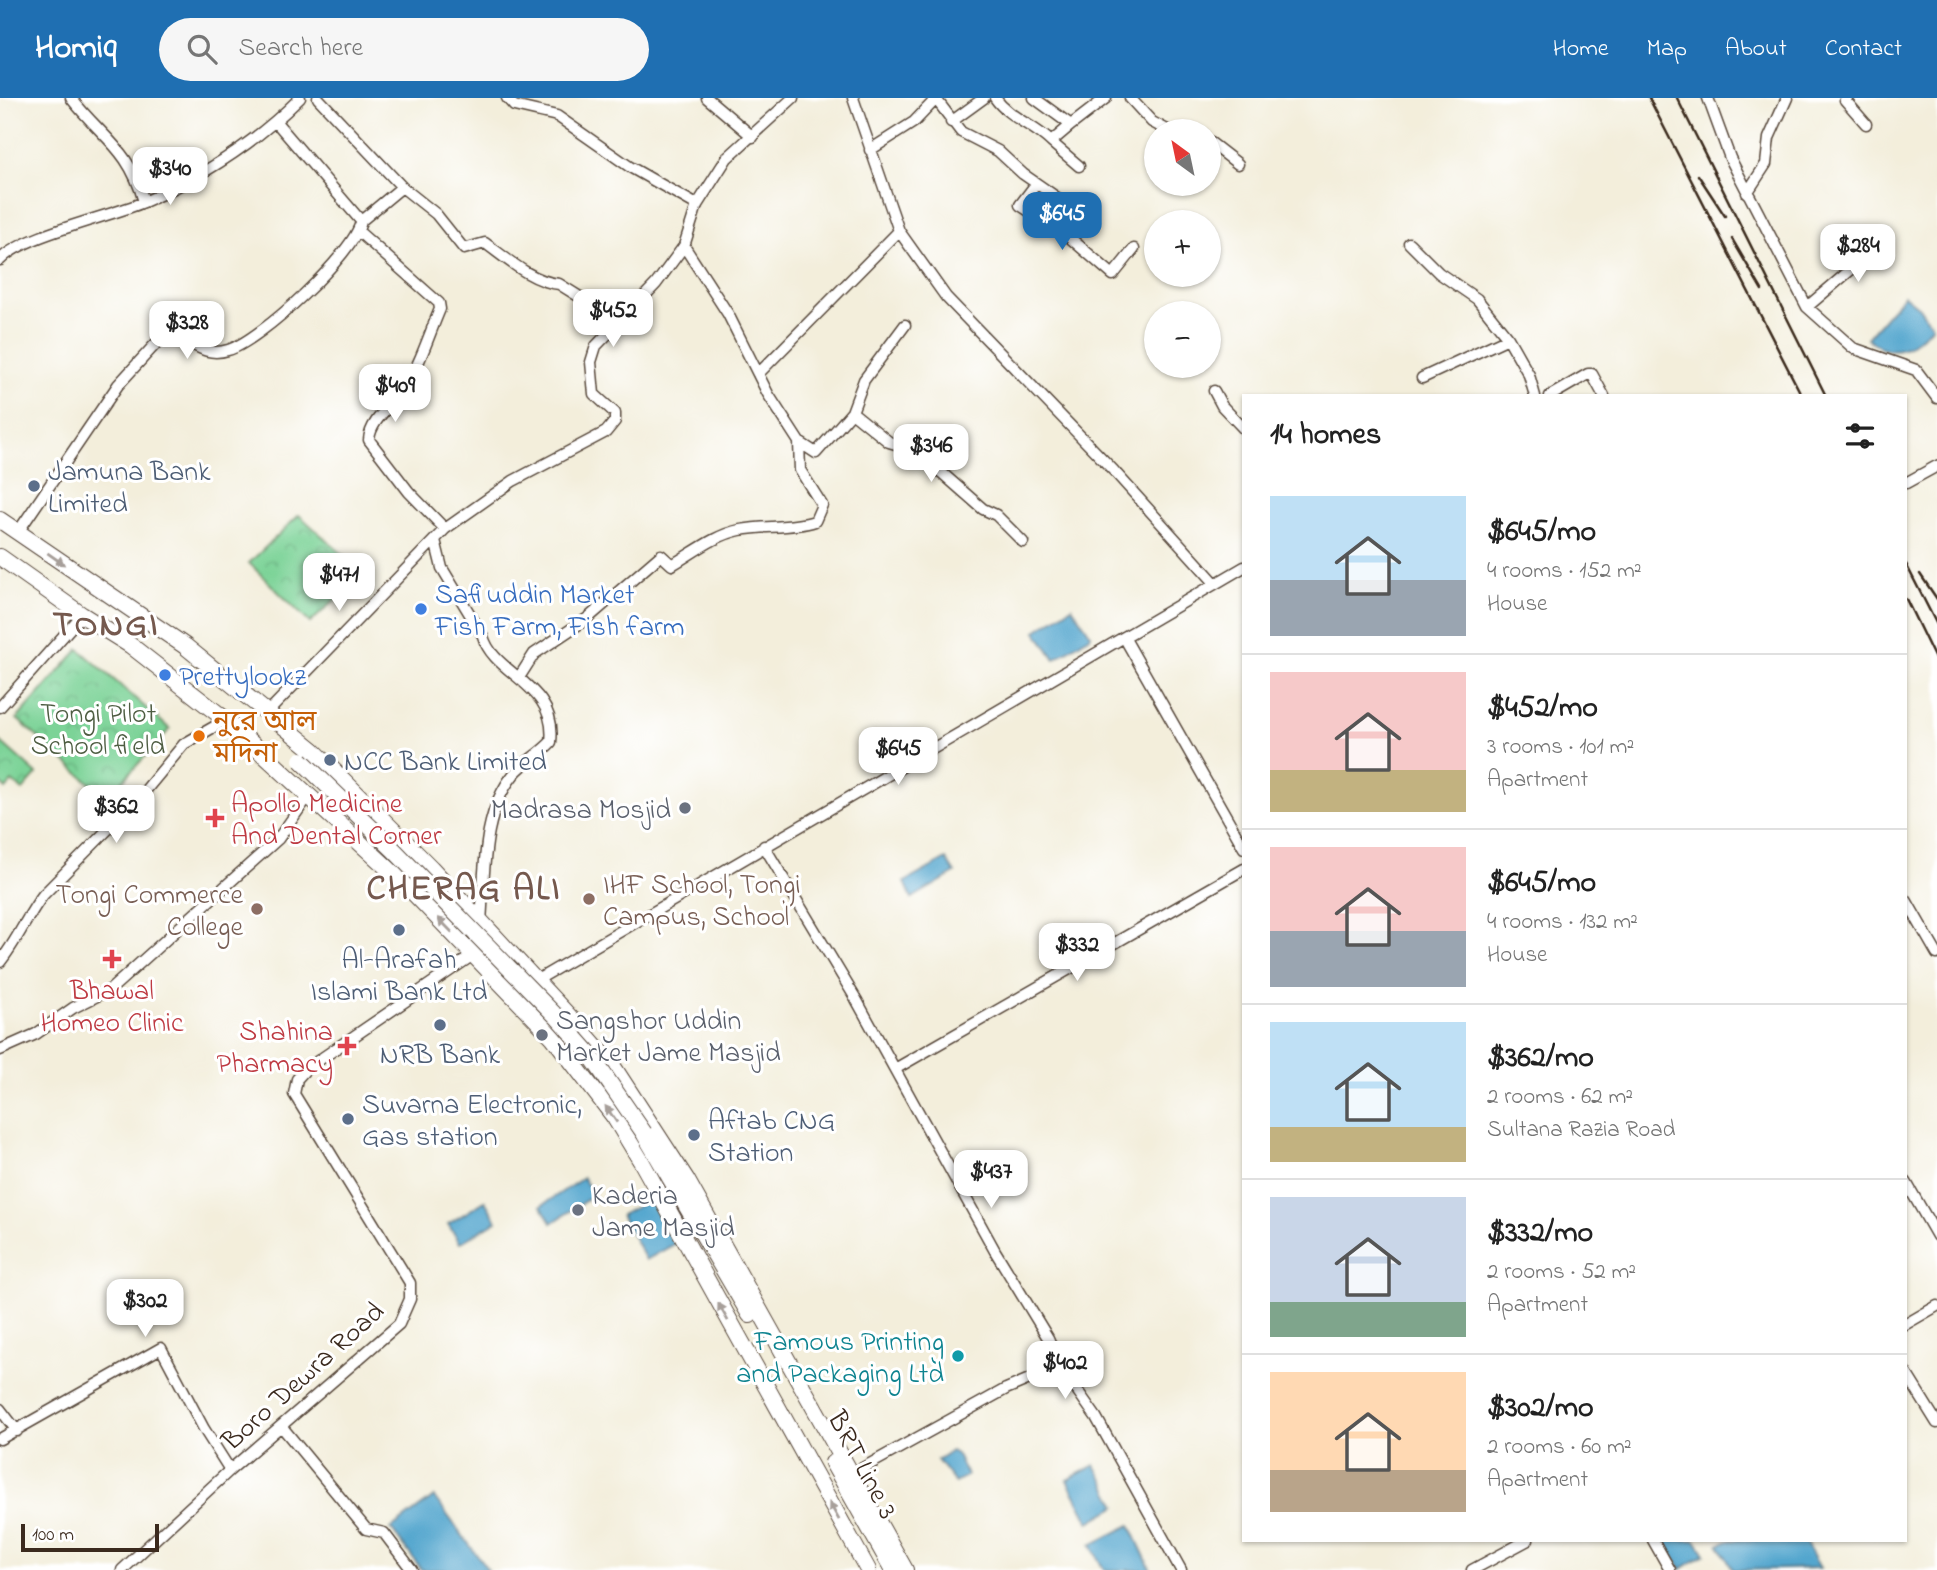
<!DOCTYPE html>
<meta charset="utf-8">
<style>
body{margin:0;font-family:"Indie Flower","Noto Sans Bengali",sans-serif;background:#f6f6f6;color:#222;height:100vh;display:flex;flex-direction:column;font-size:26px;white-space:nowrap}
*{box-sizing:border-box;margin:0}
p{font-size:23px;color:#767676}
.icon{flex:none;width:38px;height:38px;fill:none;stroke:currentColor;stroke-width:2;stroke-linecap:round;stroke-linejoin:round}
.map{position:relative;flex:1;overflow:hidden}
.side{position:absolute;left:1242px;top:296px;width:665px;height:1148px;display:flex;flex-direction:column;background:#fff;border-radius:0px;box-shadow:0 2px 5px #0004}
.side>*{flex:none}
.needle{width:46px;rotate:327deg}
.fabs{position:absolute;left:1144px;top:21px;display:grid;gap:14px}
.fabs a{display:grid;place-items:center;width:77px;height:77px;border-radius:50%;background:#fff;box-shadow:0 2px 5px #0004;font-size:35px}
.scale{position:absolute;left:21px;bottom:18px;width:138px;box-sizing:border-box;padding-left:7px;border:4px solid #3b2a1e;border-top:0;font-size:19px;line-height:24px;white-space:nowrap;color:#3b2a1e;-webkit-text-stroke:5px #fff;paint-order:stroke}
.price{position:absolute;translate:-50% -60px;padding:0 16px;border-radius:14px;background:#fff;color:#222;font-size:23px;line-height:46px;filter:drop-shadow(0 2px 4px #0008)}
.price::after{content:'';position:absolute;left:50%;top:42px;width:21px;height:16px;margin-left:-10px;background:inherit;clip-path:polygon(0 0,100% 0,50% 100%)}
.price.active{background:#1f6fb2;color:#fff}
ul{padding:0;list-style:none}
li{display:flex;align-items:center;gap:21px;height:175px;padding:0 28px}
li+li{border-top:2px solid #e0e0e0}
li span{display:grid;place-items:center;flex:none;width:196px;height:140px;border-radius:0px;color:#555}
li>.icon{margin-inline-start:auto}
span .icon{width:84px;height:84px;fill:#fffc;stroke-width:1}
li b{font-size:30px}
h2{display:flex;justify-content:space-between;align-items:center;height:84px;padding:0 28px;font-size:30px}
header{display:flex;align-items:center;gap:42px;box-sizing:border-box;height:98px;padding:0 35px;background:#1f6fb2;color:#fff}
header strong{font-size:33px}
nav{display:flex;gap:38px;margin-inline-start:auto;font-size:24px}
.search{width:490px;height:63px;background:#f6f6f6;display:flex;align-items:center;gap:18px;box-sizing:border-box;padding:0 24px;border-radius:38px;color:#767676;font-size:26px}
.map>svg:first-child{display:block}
</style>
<header>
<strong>Homiq</strong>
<div class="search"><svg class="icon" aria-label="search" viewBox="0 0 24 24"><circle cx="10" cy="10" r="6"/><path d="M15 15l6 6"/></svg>Search here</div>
<nav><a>Home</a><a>Map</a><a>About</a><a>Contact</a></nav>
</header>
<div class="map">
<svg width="1937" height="1472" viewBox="0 0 1937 1472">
<defs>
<pattern id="park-crowns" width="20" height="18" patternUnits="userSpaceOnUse" patternTransform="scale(1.75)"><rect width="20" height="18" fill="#7bd397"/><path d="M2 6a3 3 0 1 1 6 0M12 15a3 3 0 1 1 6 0" fill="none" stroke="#6bb582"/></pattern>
</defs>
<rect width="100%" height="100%" fill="#fff"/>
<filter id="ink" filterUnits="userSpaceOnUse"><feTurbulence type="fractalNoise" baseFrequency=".0143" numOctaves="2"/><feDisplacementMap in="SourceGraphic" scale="14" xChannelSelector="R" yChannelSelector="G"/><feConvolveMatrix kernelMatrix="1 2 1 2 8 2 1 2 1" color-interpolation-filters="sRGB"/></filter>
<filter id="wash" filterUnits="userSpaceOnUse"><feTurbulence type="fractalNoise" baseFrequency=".00686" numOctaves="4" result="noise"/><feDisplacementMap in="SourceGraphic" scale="28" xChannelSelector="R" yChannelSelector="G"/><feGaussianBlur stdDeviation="1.57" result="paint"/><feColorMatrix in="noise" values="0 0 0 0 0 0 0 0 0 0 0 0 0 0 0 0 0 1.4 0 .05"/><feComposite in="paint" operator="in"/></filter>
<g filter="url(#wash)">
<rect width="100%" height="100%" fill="#f3eedb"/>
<path fill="url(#park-crowns)" stroke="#5b7e5a" stroke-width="2" d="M299 417 363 475 310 525 249 465Z
M79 551 170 631 107 700 17 621Z
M0 643 37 676 23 692 12 684 6 691 0 685Z"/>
<path fill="#52a6ce" stroke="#466876" stroke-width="2" d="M1904 197 1919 209 1932 228C1913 249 1892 263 1867 240Z
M1072 509 1091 537 1055 561 1036 533Z
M946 761 955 775 912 800 905 784Z
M583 1080 594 1097 552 1125 541 1108Z
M653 1100 678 1144 646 1162 621 1117Z
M485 1103 497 1123 460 1145 448 1126Z
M951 1353 956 1356 967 1377 955 1385 937 1362Z
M1095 1367 1117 1408 1089 1424 1067 1382Z
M434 1399 488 1472H422L391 1431Z
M1130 1427 1151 1472H1104L1091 1447Z
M1664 1442H1696L1705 1456 1681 1471Z
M1728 1442H1804L1820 1470 1733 1472 1719 1447Z"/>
</g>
<g filter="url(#ink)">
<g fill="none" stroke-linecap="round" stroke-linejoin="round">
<g stroke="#57473a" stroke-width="13">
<path id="minor" d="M71 0C102 40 130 51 144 104
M318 0 402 89
M507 0 514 8 557 18 630 69 697 107
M707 0 753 39
M853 0 899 133 946 199 1114 373 1215 485
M995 0C1009 20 1034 27 1051 44L1071 27
M1034 0 1071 27 1106 0
M1130 0 1152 24 1169 33
M1708 0 1730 60 1807 209 1853 250 1916 272 1937 300
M1847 0 1845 2 1866 26
M276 24 361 123 402 89 436 116 464 151 485 145C506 160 532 184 559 186L620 224
M951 24 984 0
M1051 44 1079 68
M1209 46 1211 45 1238 66
M870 52 914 24 936 1 961 34 998 53 1023 76 1072 110
M1036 86 1020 107 1069 139 1113 177 1134 151
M1747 95 1766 66 1769 40 1787 0
M359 134 439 205 440 211C428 239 420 268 402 293 391 308 370 323 369 342L409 394 445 431
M1409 145 1439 175 1477 201 1508 240 1529 277 1535 298
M0 162C23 137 109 119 144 104 202 79 256 44 300 0
M1807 209 1867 158 1883 138
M758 276 899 133
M1422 280 1508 240
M1214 293 1222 308 1244 331
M1550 298 1588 276H1592L1604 298
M852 314 889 344 909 350 942 375 983 411 996 417 1023 444
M799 344 816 355 852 314 864 282 905 227
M1906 385 1937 368
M18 434 118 287 162 239 168 235C191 241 202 260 228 252 259 244 356 154 361 123
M435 442 442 470 483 538C493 577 558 586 551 644 540 656 524 664 514 676 481 716 485 775 481 824
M1124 539 1244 750
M520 578 534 556 588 520 661 457 672 467C693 455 715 437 740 432 765 427 790 431 815 423L822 407 800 372 799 344 768 296 728 216 684 148
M0 609 82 517
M267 615 445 431 513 383 606 334 615 323V315L594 296 591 264 596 248 656 186 684 148 697 107 727 60 793 0
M764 748 856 901 995 1153 1048 1240 1060 1268 1006 1291 852 1376
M1906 802 1937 856
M0 864C17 843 27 818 43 797L140 699 184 646 226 622
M537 882 1244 469
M0 952 36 936 73 910 111 891 278 741 309 697
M895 971 1244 771
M1906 1084 1937 1138
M1906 1226 1937 1208
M1060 1268 1096 1319 1181 1472
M1906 1275 1937 1325
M0 1311 17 1333
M282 1329 366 1431 384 1435 412 1472
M0 1341 161 1250 204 1331 230 1372
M1653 1442 1670 1472
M122 1472 230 1372 399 1226 410 1201V1185L294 996 297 981 306 971 473 857
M1472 1472 1528 1442"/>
</g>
<g stroke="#57473a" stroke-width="18">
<path id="highway" d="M0 422 185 548 313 652 431 770 578 928 612 967 686 1081 905 1472
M0 459 82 517 130 547 226 622 405 786 553 939 615 1020 641 1063 868 1472
M645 1037 750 1217
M833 1365 893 1472"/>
</g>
<use href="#minor" stroke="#fff" stroke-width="10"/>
<use href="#highway" stroke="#fff" stroke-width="16"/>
<path stroke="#3b2a1e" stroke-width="2.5" d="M1649 0 1802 298
M1677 0 1826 298
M1698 77 1725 118
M1732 141 1762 192
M1906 466 1937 527
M1920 476 1937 501
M1906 501 1937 565"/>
<g stroke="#57473a" stroke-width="18" stroke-linecap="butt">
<path id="highway-bridge" d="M301 662 393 751 558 920 589 955 644 1035"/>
</g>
<use href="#highway-bridge" stroke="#fff" stroke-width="16"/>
</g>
<defs><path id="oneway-solid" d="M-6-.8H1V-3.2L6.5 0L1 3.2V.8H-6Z" transform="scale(1.75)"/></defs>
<g fill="#a79f9a">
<use href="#oneway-solid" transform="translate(56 461) rotate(35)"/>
<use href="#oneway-solid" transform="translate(445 827) rotate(-134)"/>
<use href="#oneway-solid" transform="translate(611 1016) rotate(-125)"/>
<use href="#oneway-solid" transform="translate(723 1214) rotate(-119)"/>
<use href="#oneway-solid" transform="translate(834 1413) rotate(-119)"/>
</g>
</g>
<g fill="#5c6f8a" stroke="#fff" stroke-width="2.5">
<circle cx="34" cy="388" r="7"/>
<circle cx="330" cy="662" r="7"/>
<circle cx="399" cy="832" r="7"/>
<circle cx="440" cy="927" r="7"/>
<circle cx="348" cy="1021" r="7"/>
<circle cx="694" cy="1037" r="7"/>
</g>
<g fill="#3f7fe0" stroke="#fff" stroke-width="2.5">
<circle cx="421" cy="511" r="7"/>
<circle cx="165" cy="577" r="7"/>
</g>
<circle fill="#e8710a" stroke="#fff" stroke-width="2.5" cx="199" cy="638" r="7"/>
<g fill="#6b7280" stroke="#fff" stroke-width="2.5">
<circle cx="685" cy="710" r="7"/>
<circle cx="542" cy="937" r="7"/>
<circle cx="578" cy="1112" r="7"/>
</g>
<g fill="#e0444e" stroke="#fff" stroke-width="2.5">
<path d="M211.5 709.5h7v7h7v7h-7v7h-7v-7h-7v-7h7z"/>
<path d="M108.5 850.5h7v7h7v7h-7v7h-7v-7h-7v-7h7z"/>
<path d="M343.5 937.5h7v7h7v7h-7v7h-7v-7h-7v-7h7z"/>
</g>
<g fill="#8d6e63" stroke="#fff" stroke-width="2.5">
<circle cx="589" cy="801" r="7"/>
<circle cx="257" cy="811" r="7"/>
</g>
<circle fill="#0f9aa8" stroke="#fff" stroke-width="2.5" cx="958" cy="1258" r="7"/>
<g text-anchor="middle" stroke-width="6" stroke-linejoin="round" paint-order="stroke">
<g font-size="28" fill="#4e5e75" stroke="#fff" text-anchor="start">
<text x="48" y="382">Jamuna Bank<tspan x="48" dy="32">Limited</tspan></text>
<text x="344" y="672">NCC Bank Limited</text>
<text x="399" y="870" text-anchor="middle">Al-Arafah<tspan x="399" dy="32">Islami Bank Ltd</tspan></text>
<text x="440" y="965" text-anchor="middle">NRB Bank</text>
<text x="362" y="1015">Suvarna Electronic,<tspan x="362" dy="32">Gas station</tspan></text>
<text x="708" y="1031">Aftab CNG<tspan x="708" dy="32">Station</tspan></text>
</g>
<g font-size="28" fill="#366cbe" stroke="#fff" text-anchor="start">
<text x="435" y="505">Safiuddin Market<tspan x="435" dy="32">Fish Farm, Fish farm</tspan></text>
<text x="179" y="587">Prettylookz</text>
</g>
<g font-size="28" fill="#4e5d42" stroke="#fff">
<text x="98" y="624">Tongi Pilot<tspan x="98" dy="32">School field</tspan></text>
</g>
<g font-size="28" fill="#c56008" stroke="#fff" text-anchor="start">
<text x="213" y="632">নুরে আল<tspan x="213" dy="32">মদিনা</tspan></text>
</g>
<g font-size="28" fill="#be3a42" stroke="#fff" text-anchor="start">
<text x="231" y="714">Apollo Medicine<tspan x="231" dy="32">And Dental Corner</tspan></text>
<text x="112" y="901" text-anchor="middle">Bhawal<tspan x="112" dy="32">Homeo Clinic</tspan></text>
<text x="333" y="942" text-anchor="end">Shahina<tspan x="333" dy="32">Pharmacy</tspan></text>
</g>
<g font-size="28" fill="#5b616d" stroke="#fff" text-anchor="start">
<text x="671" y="720" text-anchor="end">Madrasa Mosjid</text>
<text x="556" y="931">Sangshor Uddin<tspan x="556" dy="32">Market Jame Masjid</tspan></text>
<text x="592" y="1106">Kaderia<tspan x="592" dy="32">Jame Masjid</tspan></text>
</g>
<g font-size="28" fill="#785e54" stroke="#fff" text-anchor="start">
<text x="603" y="795">IHF School, Tongi<tspan x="603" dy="32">Campus, School</tspan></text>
<text x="243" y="805" text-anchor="end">Tongi Commerce<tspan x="243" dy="32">College</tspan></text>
</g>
<g font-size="28" fill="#0d838f" stroke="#fff" text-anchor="end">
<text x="944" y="1252">Famous Printing<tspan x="944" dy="32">and Packaging Ltd</tspan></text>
</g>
<g font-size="28" fill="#3b2a1e" stroke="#fff">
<text transform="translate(302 1277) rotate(-42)" y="10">Boro Dewra Road</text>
<text transform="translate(864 1366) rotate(62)" y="10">BRT Line 3</text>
</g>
<g font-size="35" font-weight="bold" letter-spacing="2" fill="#75594e" stroke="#fff">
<text x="106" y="537">TONGI</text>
<text x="464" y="801">CHERAG ALI</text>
</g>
</g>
</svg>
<div class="fabs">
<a><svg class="needle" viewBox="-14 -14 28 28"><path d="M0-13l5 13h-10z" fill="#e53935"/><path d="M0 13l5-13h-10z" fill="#767676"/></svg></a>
<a>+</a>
<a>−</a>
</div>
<div class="scale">100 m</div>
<b class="price" style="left:170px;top:109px">$340</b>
<b class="price active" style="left:1062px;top:154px">$645</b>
<b class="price" style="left:1858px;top:186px">$284</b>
<b class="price" style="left:613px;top:251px">$452</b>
<b class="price" style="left:187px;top:263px">$328</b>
<b class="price" style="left:395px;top:326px">$409</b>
<b class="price" style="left:931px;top:386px">$346</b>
<b class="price" style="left:339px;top:515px">$471</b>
<b class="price" style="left:898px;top:689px">$645</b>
<b class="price" style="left:116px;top:747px">$362</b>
<b class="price" style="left:1077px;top:885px">$332</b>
<b class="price" style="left:991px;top:1112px">$437</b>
<b class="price" style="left:145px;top:1241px">$302</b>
<b class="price" style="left:1065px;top:1303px">$402</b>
<section class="side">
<h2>14 homes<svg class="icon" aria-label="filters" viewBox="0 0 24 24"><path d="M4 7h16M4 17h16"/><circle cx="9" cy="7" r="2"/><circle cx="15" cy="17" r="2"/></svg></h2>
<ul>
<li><span style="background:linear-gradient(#bfe0f5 60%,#9aa5b1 0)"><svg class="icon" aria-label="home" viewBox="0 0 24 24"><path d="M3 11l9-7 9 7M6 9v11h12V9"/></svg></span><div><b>$645/mo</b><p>4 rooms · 152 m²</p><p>House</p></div></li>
<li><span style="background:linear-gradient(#f6c9c9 70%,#c2b280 0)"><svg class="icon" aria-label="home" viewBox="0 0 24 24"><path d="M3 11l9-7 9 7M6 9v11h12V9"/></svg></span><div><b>$452/mo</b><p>3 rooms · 101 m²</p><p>Apartment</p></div></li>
<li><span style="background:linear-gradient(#f6c9c9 60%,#9aa5b1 0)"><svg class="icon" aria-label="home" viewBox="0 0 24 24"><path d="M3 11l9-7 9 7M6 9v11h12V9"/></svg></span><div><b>$645/mo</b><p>4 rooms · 132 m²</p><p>House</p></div></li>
<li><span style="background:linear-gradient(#bfe0f5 75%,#c2b280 0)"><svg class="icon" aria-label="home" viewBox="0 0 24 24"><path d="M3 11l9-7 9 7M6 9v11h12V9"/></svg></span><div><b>$362/mo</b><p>2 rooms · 62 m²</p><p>Sultana Razia Road</p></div></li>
<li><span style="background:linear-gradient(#c9d6e8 75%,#7fa58c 0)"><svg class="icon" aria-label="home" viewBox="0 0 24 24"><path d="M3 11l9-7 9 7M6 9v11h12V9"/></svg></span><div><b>$332/mo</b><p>2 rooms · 52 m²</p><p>Apartment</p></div></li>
<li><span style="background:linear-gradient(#ffd9b3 70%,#b9a48a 0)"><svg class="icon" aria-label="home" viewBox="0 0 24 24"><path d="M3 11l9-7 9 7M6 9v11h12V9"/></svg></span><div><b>$302/mo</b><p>2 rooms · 60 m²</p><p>Apartment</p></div></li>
</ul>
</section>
</div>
